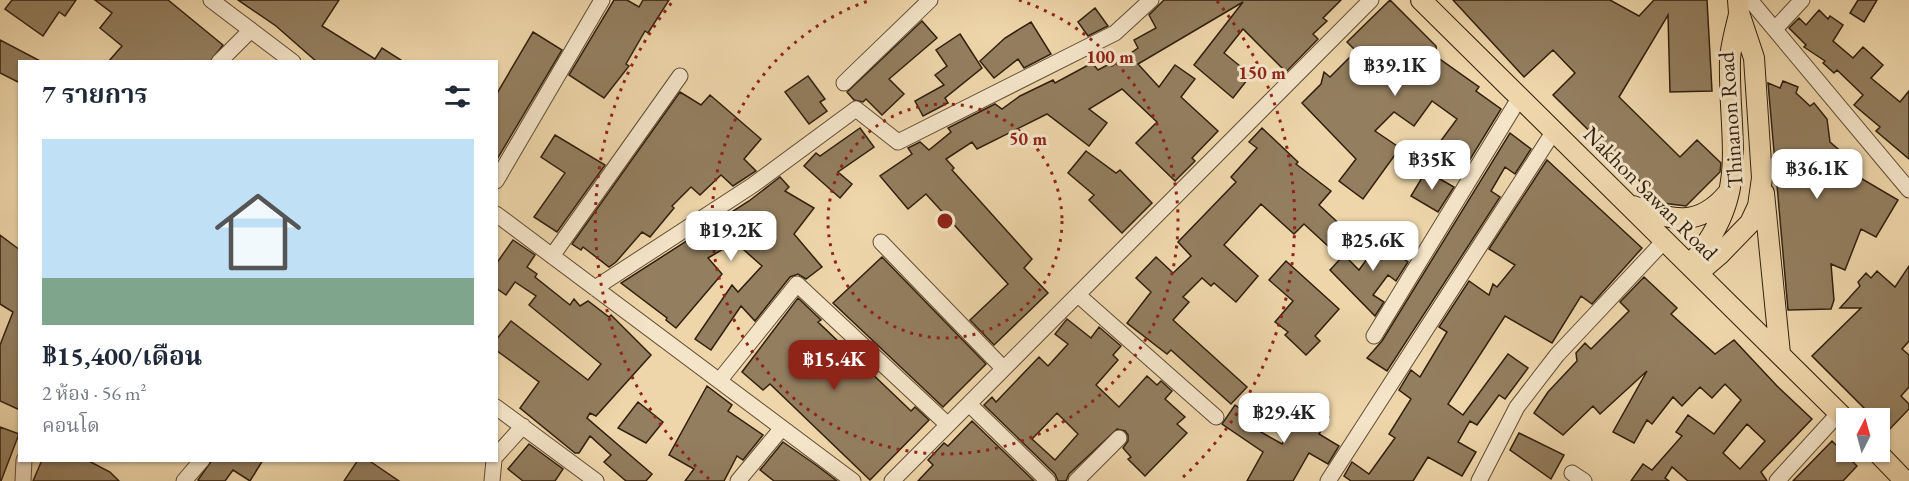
<!DOCTYPE html>
<html lang="th">
<meta charset="utf-8">
<style>
body{margin:0;font-family:"EB Garamond","Noto Serif Thai",serif;background:#f6f6f7;color:#1f2937;height:100vh;display:flex;flex-direction:column;font-size:22px;white-space:nowrap}
*{box-sizing:border-box;margin:0}
p{font-size:20px;color:#747a83}
.icon{flex:none;width:33px;height:33px;fill:none;stroke:currentColor;stroke-width:2;stroke-linecap:round;stroke-linejoin:round}
.map{position:relative;flex:1;overflow:hidden}
.side{position:absolute;left:18px;top:60px;width:480px;height:402px;display:flex;flex-direction:column;background:#fff;border-radius:0px;box-shadow:0 2px 4px #0004}
.side>*{flex:none}
.needle{width:39px;rotate:6deg}
.controls{position:absolute;left:1836px;top:408px;display:grid;gap:12px}
.controls a{display:grid;place-items:center;width:54px;height:54px;border-radius:0px;background:#fff;box-shadow:0 2px 4px #0004;font-size:30px}
.price{position:absolute;translate:-50% -51px;padding:0 14px;border-radius:12px;background:#fff;color:#222;font-size:20px;line-height:39px;filter:drop-shadow(0 2px 3px #0008)}
.price::after{content:'';position:absolute;left:50%;top:36px;width:18px;height:14px;margin-left:-9px;background:inherit;clip-path:polygon(0 0,100% 0,50% 100%)}
.price.on{background:#8f2418;color:#fff}
ul{padding:0;list-style:none}
li{display:grid;align-content:center;gap:12px;height:318px;padding:0 24px}
li span{display:grid;place-items:center;height:186px;border-radius:0px;color:#555}
li>.icon{margin-inline-start:auto}
span .icon{width:108px;height:108px;fill:#fffc;stroke-width:1}
li b{font-size:26px}
h2{display:flex;justify-content:space-between;align-items:center;height:72px;padding:0 24px;font-size:26px}
.map>svg:first-child{display:block}
</style>
<div class="map">
<svg width="1909" height="481" viewBox="0 0 1909 481">
<rect width="100%" height="100%" fill="#eed6aa"/>
<filter id="stains"><feTurbulence type="fractalNoise" baseFrequency=".00333" numOctaves="4"/><feColorMatrix values="0 0 0 0 .2 0 0 0 0 .09 0 0 0 0 .02 0 0 0 .5 -.17"/></filter>
<radialGradient id="worn" r=".72"><stop offset=".6" stop-color="#630" stop-opacity="0"/><stop offset="1" stop-color="#630" stop-opacity=".3"/></radialGradient>
<path fill="#937e5f" stroke="#311f0d" stroke-width="1.5" fill-rule="evenodd" d="M12 0H76L65 16 59 12 43 36 5 9Z
M95 0H168L223 45 210 62H108L122 46 100 28 112 13Z
M238 0H339L322 26 375 59 382 48 404 62H317L276 26Z
M614 0H627L639 7 643 0H669L648 33 645 31 626 64 629 66 604 98 569 75Z
M1164 0H1341L1323 18 1327 21 1313 34 1318 39 1286 72 1243 29 1224 53 1251 75 1233 98 1194 65 1243 2 1138 64 1159 87 1175 65 1195 79 1181 97 1218 131 1192 158 1195 161 1175 181 1136 143 1157 122 1122 89 1089 109 1107 123 1089 146 1047 114 977 149 972 142 946 159 954 168 952 170 1032 259 1024 268 1048 293 994 345 970 320 1008 284 926 194 908 209 880 176 912 154 908 148 920 142 929 150 951 132 948 128 995 104 1002 109 1020 96 1053 80 1055 83 1092 63 1098 70 1111 63 1112 66 1138 48 1134 40 1156 28 1149 15Z
M1390 0 1436 46 1437 57 1479 87 1476 91 1501 109 1466 166 1437 146 1457 119 1432 101 1414 126 1394 112 1375 131 1400 148 1363 199 1339 181 1356 159 1302 103 1321 84 1324 72 1330 77 1356 51 1347 42Z
M1453 0H1610L1639 16 1654 0H1707L1712 91 1670 92 1668 15 1619 97 1680 157 1697 140 1721 163 1720 172 1686 206 1662 203 1553 95 1575 73 1553 50 1524 77Z
M1858 0H1877L1864 22 1850 13Z
M1095 8 1108 26 1088 36 1078 22Z
M1819 10 1828 19 1830 16 1843 25 1833 41 1853 58 1863 47 1883 65 1871 78 1900 102 1909 91V159L1876 131 1880 127 1854 105 1863 95 1837 70 1834 73 1823 63 1825 61 1804 47 1806 45 1789 28 1799 18 1806 25Z
M922 21 937 38 889 79 904 94 882 115 866 99 863 102 854 100 847 92Z
M1031 22 1051 54 1024 68 1018 59 994 78 980 61 1005 38Z
M533 32 562 50 496 161V95Z
M960 34 982 68 945 98 948 103 923 116 915 101 944 85 935 75 947 66 936 50Z
M0 40 42 62H20V83L0 73Z
M808 76 825 99 820 102 827 111 809 124 785 92Z
M1783 81 1798 87 1796 93 1810 106 1814 103 1827 119 1830 142 1858 166 1852 173 1898 200 1876 237 1861 229 1845 270 1831 264 1834 300 1831 309 1788 310 1768 83 1780 88Z
M680 92 701 105 710 95 761 139 744 159 756 171 733 186 721 175 700 195 691 187 672 206 674 208 650 237 642 232 616 262 609 267 583 247 581 250 572 244Z
M860 128 874 147 838 172 852 184 840 198 804 166 816 153 820 156Z
M1262 128 1298 162 1296 164 1331 191 1319 205 1345 229 1329 247 1304 224 1294 234 1261 204 1224 245 1258 276 1236 302 1214 283 1211 286 1202 278 1183 297 1189 302 1173 320 1247 387 1231 404 1171 350 1167 354 1127 323 1151 292 1136 278 1156 257 1173 273 1191 256 1178 242 1236 182 1231 177 1257 148 1249 142Z
M1510 133 1531 149 1515 174 1505 167 1491 191 1500 197 1387 371 1367 358 1382 341Z
M555 135 605 165 557 232 534 217 565 173 541 157Z
M1086 151 1116 173 1120 170 1152 203 1122 233 1089 200 1094 195 1068 173Z
M1547 160 1642 248 1592 304 1581 296 1552 343 1505 316 1448 404 1463 415 1508 354 1528 368 1505 399 1499 395 1477 425 1470 421 1458 442 1476 452 1462 476 1428 457 1413 481H1351L1344 476 1352 462 1369 474 1395 438 1389 434 1411 399 1399 390 1411 370 1420 377 1447 332 1439 327 1469 281 1489 295 1493 284 1497 287 1515 265 1489 249Z
M1426 171 1454 187 1438 212 1411 196Z
M780 177 789 187 785 191 814 208 794 234 822 267 806 279 798 274 790 277 755 321 741 306 711 350 695 339 732 285 738 292 762 266 735 242 708 258 722 274 676 328 666 320 667 318 621 283 749 201Z
M1394 232 1409 243 1400 256 1408 262 1396 281 1388 275 1373 295 1384 302 1375 316 1330 270 1344 255 1359 270 1378 244 1383 248Z
M0 235 20 250V410L0 401V345L13 312 0 304Z
M513 240 535 255 527 267 537 274 535 277 570 305 574 299 580 306 588 301 609 317 611 315 651 355 596 416 590 413 587 418 652 474 646 481H626L604 462 611 455 590 436 579 453H575L520 408 539 382 496 350V340L511 321 588 380 601 364 529 305 536 296 515 282 506 295 496 288V264Z
M882 257 986 364 943 407 833 303Z
M1286 261 1339 309 1315 336 1320 341 1306 355 1285 335 1288 332 1275 322 1293 301 1269 280Z
M1909 266V341L1902 349 1909 355V387L1901 396 1909 404V409L1887 432 1880 424V418H1874L1812 356 1861 308H1840L1860 286 1858 282 1866 273 1871 278 1877 271 1895 287Z
M1644 277 1677 308 1671 314 1715 354 1734 340 1777 386 1812 419 1761 472 1767 481H1688L1672 467 1665 478 1669 481H1631L1643 464 1652 470 1682 436 1676 432 1688 415 1714 434 1741 400 1725 384 1712 398 1700 387 1682 406 1673 397 1652 424 1647 420 1634 443 1613 432 1647 371 1600 414 1593 406 1563 435 1534 413 1548 392 1577 361 1576 353 1585 343 1591 349 1629 311 1620 302ZM1747 424 1765 441 1740 469 1723 453Z
M798 298 821 320 818 322 911 411 915 407 929 420 870 480 770 384 763 390 742 372Z
M1067 319 1091 338 1099 327 1121 346 1113 355 1118 360 1096 385 1119 407 1147 376 1157 385 1161 381 1172 391 1165 399 1185 417 1177 424 1187 433 1145 476 1128 459 1131 457 1123 448 1128 441V435L1125 431 1117 429 1069 474 1066 481H1058L1055 474 984 405 992 397 996 402 1039 357 1048 366 1068 344 1055 334ZM1057 413 1078 434 1055 460 1032 439Z
M707 386 732 405 728 411 763 435 743 460 737 456 724 481H685L694 469 669 455Z
M638 402 663 422 646 443 618 428Z
M1306 403 1329 417 1319 434 1339 446 1328 464 1309 453 1293 481H1247L1263 452 1222 424 1235 405 1259 422 1254 428 1282 444Z
M972 421 1034 481H918L933 465 928 460 944 443 948 446Z
M0 427 19 434 1 481 0 480Z
M1519 433 1564 455 1551 479 1510 450Z
M1832 441 1857 466 1843 481H1793Z
M783 442 816 465 837 481H774L760 470Z
M529 444 563 469 555 481H523L508 469Z
M42 460H87L110 472 119 481H33Z
M212 460H263L250 481 233 470 225 481H200L198 480Z
M358 460H368L399 481H344Z"/>
<g fill="none" stroke-linecap="round" stroke-linejoin="round">
<g stroke="#604d34" stroke-width="17">
<path id="minor" d="M211 0 293 62
M1750 0 1909 190
M1775 29 1802 0
M219 62 251 30
M844 83 930 0
M496 181 602 0
M496 214 853 481
M881 242 1003 368
M552 256 680 76
M595 288 753 185 856 109 898 142 1115 33 1151 0
M1078 295 1216 417
M1374 336 1520 97
M719 381 797 284 948 425
M969 404 1048 481
M496 407 596 481
M496 456 523 426
M1572 473 1584 481
M23 481 24 460
M184 481 202 460
M492 481 494 460
M738 481 782 428
M892 481 1371 0
M1076 481 1119 438
M1328 481 1554 131
M1479 481 1517 407 1557 355 1665 240
M1777 481 1839 413"/>
</g>
<g stroke="#311f0d" stroke-width="22">
<path id="major" d="M1421 0 1846 420
M1764 193 1780 354
M1633 206C1672 220 1698 229 1728 193
M1690 265C1752 194 1728 143 1730 59 1731 44 1736 28 1739 14
M1698 273 1719 255 1750 223 1758 206 1762 178 1754 58 1739 13 1738 0
M1877 452 1905 481"/>
</g>
<use href="#minor" stroke="#f4e4c8" stroke-width="15"/>
<use href="#major" stroke="#eed6aa" stroke-width="20"/>
</g>
<g fill="none" stroke="#8f2418" stroke-width="3" stroke-dasharray="3 6">
<circle cx="945" cy="221" r="117"/>
<path d="M1019 0A233 233 0 1 1 871 0"/>
<path d="M709 479A350 350 0 0 1 673 1M1217 1A350 350 0 0 1 1181 479"/>
</g>
<g text-anchor="middle" stroke-width="6" stroke-linejoin="round" paint-order="stroke">
<g font-size="22" fill="#311f0d" stroke="#f4e4c8">
<text transform="translate(1730 120) rotate(-94)" y="8">Thinanon Road</text>
<text transform="translate(1651 193) rotate(45)" y="8">Nakhon Sawan Road</text>
</g>
</g>
<circle cx="945" cy="221" r="9" fill="#8f2418" stroke="#f4e4c8" stroke-width="3"/>
<g font-size="18" text-anchor="middle" font-weight="bold" fill="#8f2418" stroke="#f4e4c8" stroke-width="6" stroke-linejoin="round" paint-order="stroke">
<text x="1110" y="63">100 m</text>
<text x="1262" y="79">150 m</text>
<text x="1028" y="145">50 m</text>
</g>
<rect width="100%" height="100%" filter="url(#stains)"/>
<rect width="100%" height="100%" fill="url(#worn)"/>
</svg>
<div class="controls">
<a><svg class="needle" viewBox="-14 -14 28 28"><path d="M0-13l5 13h-10z" fill="#e53935"/><path d="M0 13l5-13h-10z" fill="#747a83"/></svg></a>
</div>
<b class="price" style="left:1395px;top:97px">฿39.1K</b>
<b class="price" style="left:1432px;top:191px">฿35K</b>
<b class="price" style="left:1817px;top:200px">฿36.1K</b>
<b class="price" style="left:731px;top:262px">฿19.2K</b>
<b class="price" style="left:1373px;top:272px">฿25.6K</b>
<b class="price on" style="left:834px;top:391px">฿15.4K</b>
<b class="price" style="left:1284px;top:444px">฿29.4K</b>
<section class="side">
<h2>7 รายการ<svg class="icon" aria-label="filters" viewBox="0 0 24 24"><path d="M4 7h16M4 17h16"/><circle cx="9" cy="7" r="2"/><circle cx="15" cy="17" r="2"/></svg></h2>
<ul>
<li><span style="background:linear-gradient(#bfe0f5 75%,#7fa58c 0)"><svg class="icon" aria-label="home" viewBox="0 0 24 24"><path d="M3 11l9-7 9 7M6 9v11h12V9"/></svg></span><div><b>฿15,400/เดือน</b><p>2 ห้อง · 56 m²</p><p>คอนโด</p></div></li>
</ul>
</section>
</div>
